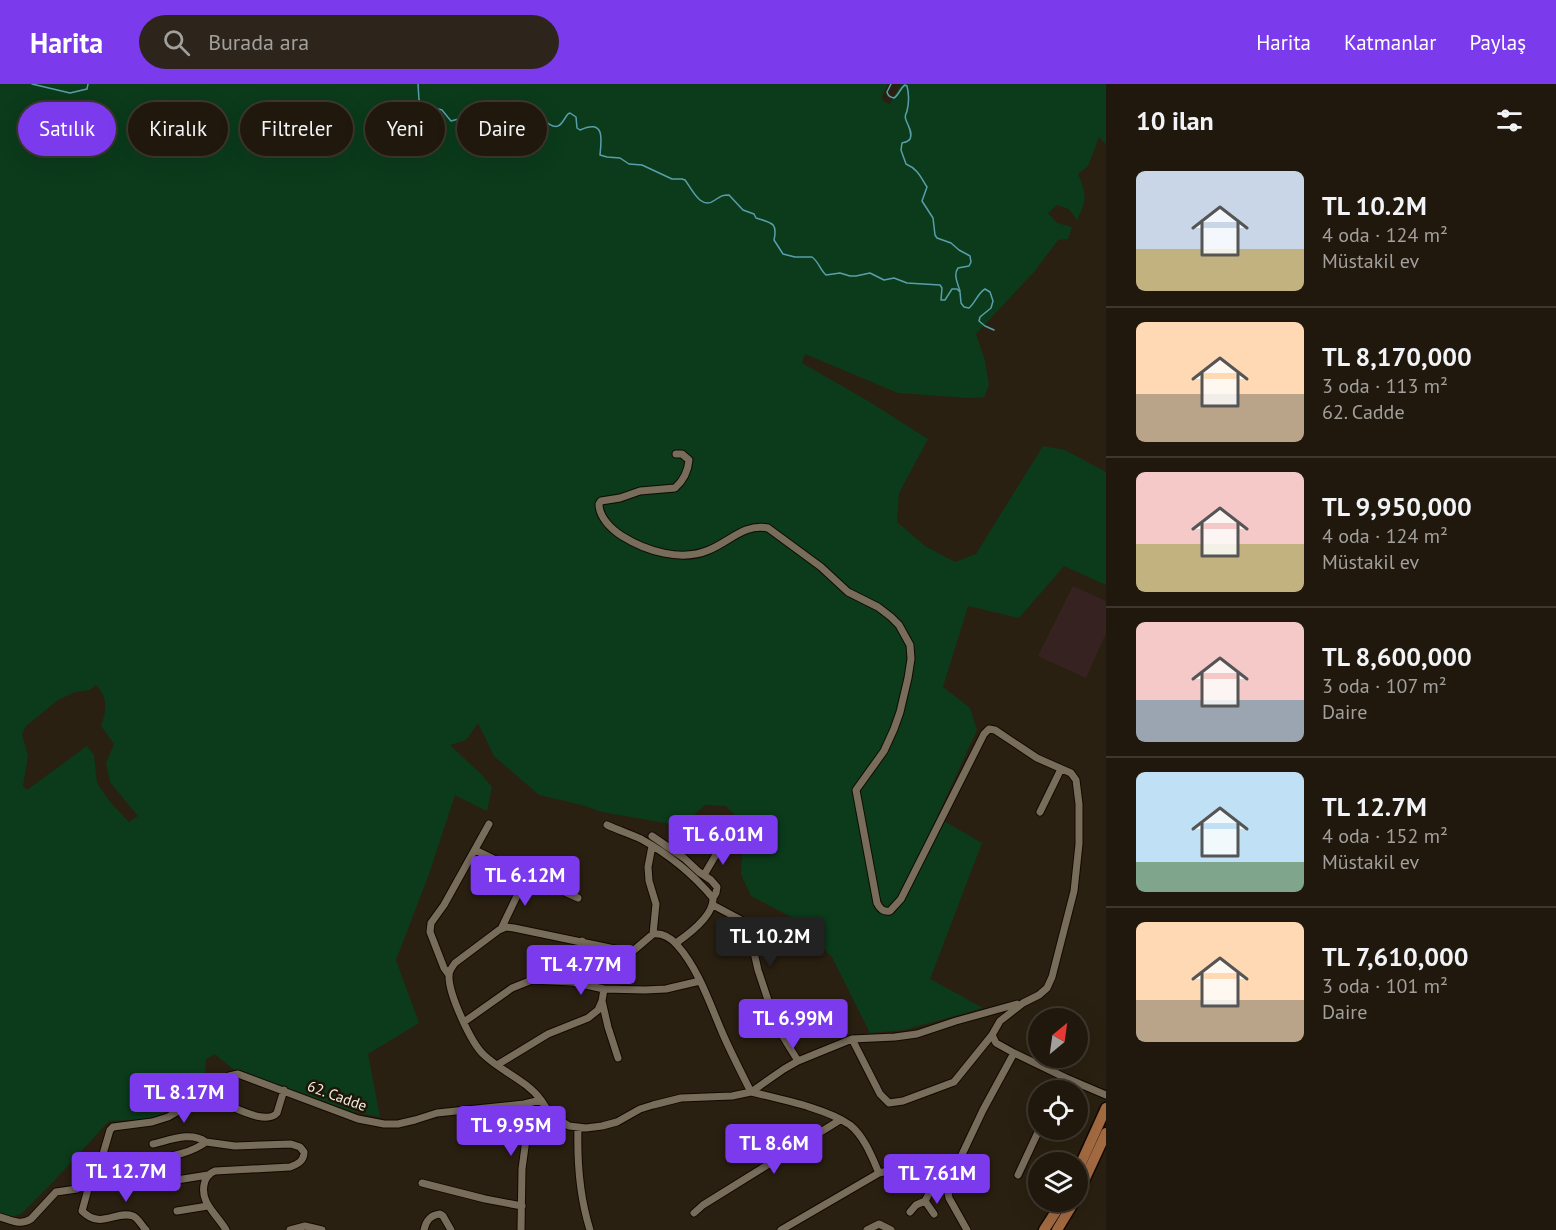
<!DOCTYPE html>
<html lang="tr">
<meta charset="utf-8">
<style>
body{margin:0;font-family:"PT Sans",sans-serif;background:#2d251b;color:#f1f3f6;height:100vh;display:flex;flex-direction:column;font-size:22px;white-space:nowrap}
*{box-sizing:border-box;margin:0}
p{font-size:20px;color:#a2a09d}
.icon{flex:none;width:33px;height:33px;fill:none;stroke:currentColor;stroke-width:2;stroke-linecap:round;stroke-linejoin:round}
.map{position:relative;flex:1;overflow:hidden}
.sheet{display:flex;flex-direction:column;background:#20180d;width:450px}
.sheet>*{flex:none}
.top-card{position:absolute;left:18px;top:18px;width:570px;height:54px;display:flex;gap:12px}
.needle{width:39px;rotate:29deg}
.buttons{position:absolute;left:1028px;top:924px;display:grid;gap:12px}
.buttons a{display:grid;place-items:center;width:60px;height:60px;border-radius:50%;background:#20180d;box-shadow:0 6px 24px #0002,0 0 0 2px #3d372e;font-size:30px}
.price{position:absolute;translate:-50% -51px;padding:0 14px;border-radius:6px;background:#7c3aed;color:#fff;font-size:20px;line-height:39px;filter:drop-shadow(0 2px 3px #0008)}
.price::after{content:'';position:absolute;left:50%;top:36px;width:18px;height:14px;margin-left:-9px;background:inherit;clip-path:polygon(0 0,100% 0,50% 100%)}
.price.active{background:#222;color:#fff}
ul{padding:0;list-style:none}
li{display:flex;align-items:center;gap:18px;height:150px;padding:0 30px}
li+li{border-top:2px solid #3d372e}
li span{display:grid;place-items:center;flex:none;width:168px;height:120px;border-radius:9px;color:#555}
li>.icon{margin-inline-start:auto}
span .icon{width:72px;height:72px;fill:#fffc;stroke-width:1}
li b{font-size:26px}
h2{display:flex;justify-content:space-between;align-items:center;height:72px;padding:0 30px;font-size:26px}
.tag{padding:0 21px;border-radius:27px;background:#20180d;box-shadow:0 6px 24px #0002,0 0 0 2px #3d372e;font-size:21px;line-height:54px}
.tag.active{background:#7c3aed;color:#fff}
header{display:flex;align-items:center;gap:36px;box-sizing:border-box;height:84px;padding:0 30px;background:#7c3aed;color:#fff}
header strong{font-size:28px}
nav{display:flex;gap:33px;margin-inline-start:auto;font-size:21px}
.search{width:420px;height:54px;background:#2d251b;display:flex;align-items:center;gap:15px;box-sizing:border-box;padding:0 21px;border-radius:33px;color:#a2a09d;font-size:22px}
main{display:flex;flex:1;min-height:0}
.map>svg:first-child{display:block}
</style>
<header>
<strong>Harita</strong>
<div class="search"><svg class="icon" aria-label="search" viewBox="0 0 24 24"><circle cx="10" cy="10" r="6"/><path d="M15 15l6 6"/></svg>Burada ara</div>
<nav><a>Harita</a><a>Katmanlar</a><a>Paylaş</a></nav>
</header>
<main>
<div class="map">
<svg width="1106" height="1146" viewBox="0 0 1106 1146">
<rect width="100%" height="100%" fill="#2a2011"/>
<path fill="#362321" d="M1073 502 1106 517V549L1086 594 1038 572Z"/>
<path fill="#0b3b1b" fill-rule="evenodd" d="M0 0H888L882 12 883 17 890 20 901 0H1106V60L1099 53 1088 82 1078 90C1087 112 1087 115 1077 136L1069 125 1057 121 1048 129 1057 139 1072 143 1068 155 1058 156 1034 188 976 250 985 277 989 301 984 313 968 314 898 309 805 270 802 279 868 317 928 355 899 409 897 438 925 462 955 478 976 470 1043 362 1065 366 1106 388V501L1064 482 1019 534 968 522 943 603 970 624 977 646 937 733 982 759 930 895 983 924 904 946 870 949 832 873 793 834 751 812 741 790 744 740 726 722 705 721 682 742 602 728 582 721 539 711 494 672 478 639 466 656 450 661 482 691 492 703 487 727 455 711 429 790 396 876 419 939 368 970 380 1033 350 1027 234 986 215 970 206 975 205 997 203 1007 152 1035 109 1037 54 1097 21 1130 11 1133 0 1130ZM96 601C108 614 107 625 101 642L114 660 106 679 110 698 138 732 129 738 110 718 97 699 94 671 87 662 27 706 23 702 28 672 22 650 26 642 58 616 75 608 90 606Z"/>
<g fill="none" stroke-linecap="round" stroke-linejoin="round">
<path stroke="#599fab" stroke-width="1.5" d="M32 0 70 9 87 5 88 0
M418 0 419 16 420 20 442 26 451 37 466 33H471L477 38 491 43 495 41 499 33 510 34 532 27C539 30 550 45 558 42 562 41 565 33 568 30L570 29 576 33 577 44 580 46C604 35 602 53 600 71L607 73 620 74 629 80 642 81 672 95H682L685 96C692 105 701 127 715 116 721 112 722 111 729 111L743 126 754 130 756 134C771 139 778 138 774 156L783 170 795 173H812C819 178 820 186 826 191L840 189 850 192H856L870 189 884 196 894 194 907 199 940 201 942 204 941 216H945L952 205H957L960 208 961 219 964 223 969 224C976 218 977 210 985 205L990 208 993 217 991 224 980 233 979 237 985 242 994 246
M891 0 887 8C888 12 890 13 894 14 899 11 900 4 905 1L907 2C909 10 909 19 907 27 906 31 904 31 906 36 908 42 913 48 910 55 908 58 906 58 902 59L901 66 906 80C918 85 921 94 927 103L922 117 933 134 935 151 937 154 951 159 959 166 970 172 971 178 969 182 958 184C953 191 958 200 960 207"/>
<g stroke="#120900" stroke-width="9">
<path id="minor" d="M676 370H682L689 376C688 388 684 396 675 404L640 407 620 414 601 417 599 420C599 433 611 445 622 452 646 467 681 478 709 466 729 458 745 439 768 444L821 483 848 508 878 523 891 533 899 541 910 561 911 575 908 594 900 628 894 645 884 667 856 706 877 819C880 825 883 828 890 827L901 815 984 650 989 645 995 646 1037 674 1071 689 1076 696 1079 720V760L1074 807 1052 893 1047 904 1039 911 1023 919 1000 937 992 951 954 998 903 1017 889 1019 880 1010 852 955
M1040 728 1061 685
M607 741C618 746 630 750 641 755 670 771 692 789 713 814 714 831 689 850 676 859
M652 752 684 774 699 788 711 796 717 803 716 809 713 814
M652 762 648 783 649 797 656 820 653 850
M475 766 527 791 578 814
M704 791 721 762
M713 821 741 836 747 848 753 864 758 886 774 934 782 951 798 977
M501 845 527 791
M449 891 444 884 430 848 431 839 444 821 489 740
M572 898 582 857
M602 917 608 943 618 974
M464 938 512 904 532 896 572 898 604 905 645 906 666 905 700 897
M992 951 996 959 1014 969 1066 994 1106 1011
M497 981 548 950 588 934 598 926 602 917 604 905
M1059 1006 1066 994
M751 1008C779 1015 826 1024 850 1041 864 1052 872 1073 879 1089
M200 1015C206 1016 213 1016 219 1018 234 1022 265 1042 277 1029L284 1006
M541 1016C526 996 502 988 484 971 471 959 448 909 449 891 449 887 452 883 455 879L499 846 506 843 514 844 629 868 633 867 653 850C663 849 670 853 677 861 698 884 710 920 722 948 731 969 741 988 751 1008
M578 1044C577 1078 580 1114 590 1146
M153 1060C170 1056 191 1047 206 1058
M148 1077C167 1073 190 1070 206 1058L235 1062 291 1060 300 1063 304 1068C304 1077 298 1080 290 1083L215 1087C210 1089 207 1092 205 1097 198 1118 217 1130 226 1146
M1018 1091 1039 1046
M945 1093 949 1114 967 1146
M422 1099 485 1115 522 1122
M152 1100 208 1091
M925 1117 934 1130
M177 1127 208 1122
M910 1128 916 1121 925 1117 937 1095
M694 1129 703 1121 840 1036
M0 1133C11 1136 20 1142 31 1135L56 1108 77 1105 91 1093
M146 1146C142 1142 138 1134 133 1132 115 1126 101 1146 82 1127L90 1098 103 1070 110 1046 113 1043 152 1038 168 1033 199 1015 229 992 238 990 358 1035 384 1040H398L415 1036 437 1029 524 1020 541 1016 550 1030 569 1042 586 1044 602 1042 617 1038 640 1025 653 1021 681 1014 732 1012 751 1008 784 985 798 977 852 955 895 953 917 950 956 937 1017 920
M290 1146 305 1142 322 1146
M424 1146C426 1137 430 1131 440 1130L443 1132 451 1146
M521 1146 522 1085 528 1040 531 1034 546 1027
M781 1146 879 1089 897 1085 913 1088 937 1095 949 1091 958 1079 983 1026 1014 969
M867 1146 879 1140 891 1146"/>
</g>
<g stroke="#120900" stroke-width="13">
<path id="primary" d="M1077 1088 1106 1024
M1077 1112 1106 1049
M1044 1146 1062 1118
M1057 1146 1074 1118"/>
</g>
<use href="#minor" stroke="#786c5b" stroke-width="7"/>
<use href="#primary" stroke="#a36a42" stroke-width="10"/>
</g>
<g text-anchor="middle" stroke-width="5" stroke-linejoin="round" paint-order="stroke">
<g font-size="15" fill="#f4eee4" stroke="#201608">
<text transform="translate(337 1012) rotate(20)" y="5">62. Cadde</text>
</g>
</g>
</svg>
<div class="buttons">
<a><svg class="needle" viewBox="-14 -14 28 28"><path d="M0-13l5 13h-10z" fill="#e53935"/><path d="M0 13l5-13h-10z" fill="#a2a09d"/></svg></a>
<a><svg class="icon" aria-label="locate" viewBox="0 0 24 24"><circle cx="12" cy="12" r="6"/><path d="M12 2v4M12 18v4M2 12h4M18 12h4"/></svg></a>
<a><svg class="icon" aria-label="layers" viewBox="0 0 24 24"><path d="M12 4l9 5-9 5-9-5zM3 14l9 5 9-5"/></svg></a>
</div>
<b class="price" style="left:723px;top:782px">TL 6.01M</b>
<b class="price" style="left:525px;top:823px">TL 6.12M</b>
<b class="price active" style="left:770px;top:884px">TL 10.2M</b>
<b class="price" style="left:581px;top:912px">TL 4.77M</b>
<b class="price" style="left:793px;top:966px">TL 6.99M</b>
<b class="price" style="left:184px;top:1040px">TL 8.17M</b>
<b class="price" style="left:511px;top:1073px">TL 9.95M</b>
<b class="price" style="left:774px;top:1091px">TL 8.6M</b>
<b class="price" style="left:126px;top:1119px">TL 12.7M</b>
<b class="price" style="left:937px;top:1121px">TL 7.61M</b>
<div class="top-card">
<a class="tag active">Satılık</a>
<a class="tag">Kiralık</a>
<a class="tag">Filtreler</a>
<a class="tag">Yeni</a>
<a class="tag">Daire</a>
</div>
</div>
<section class="sheet">
<h2>10 ilan<svg class="icon" aria-label="filters" viewBox="0 0 24 24"><path d="M4 7h16M4 17h16"/><circle cx="9" cy="7" r="2"/><circle cx="15" cy="17" r="2"/></svg></h2>
<ul>
<li><span style="background:linear-gradient(#c9d6e8 65%,#c2b280 0)"><svg class="icon" aria-label="home" viewBox="0 0 24 24"><path d="M3 11l9-7 9 7M6 9v11h12V9"/></svg></span><div><b>TL 10.2M</b><p>4 oda · 124 m²</p><p>Müstakil ev</p></div></li>
<li><span style="background:linear-gradient(#ffd9b3 60%,#b9a48a 0)"><svg class="icon" aria-label="home" viewBox="0 0 24 24"><path d="M3 11l9-7 9 7M6 9v11h12V9"/></svg></span><div><b>TL 8,170,000</b><p>3 oda · 113 m²</p><p>62. Cadde</p></div></li>
<li><span style="background:linear-gradient(#f6c9c9 60%,#c2b280 0)"><svg class="icon" aria-label="home" viewBox="0 0 24 24"><path d="M3 11l9-7 9 7M6 9v11h12V9"/></svg></span><div><b>TL 9,950,000</b><p>4 oda · 124 m²</p><p>Müstakil ev</p></div></li>
<li><span style="background:linear-gradient(#f6c9c9 65%,#9aa5b1 0)"><svg class="icon" aria-label="home" viewBox="0 0 24 24"><path d="M3 11l9-7 9 7M6 9v11h12V9"/></svg></span><div><b>TL 8,600,000</b><p>3 oda · 107 m²</p><p>Daire</p></div></li>
<li><span style="background:linear-gradient(#bfe0f5 75%,#7fa58c 0)"><svg class="icon" aria-label="home" viewBox="0 0 24 24"><path d="M3 11l9-7 9 7M6 9v11h12V9"/></svg></span><div><b>TL 12.7M</b><p>4 oda · 152 m²</p><p>Müstakil ev</p></div></li>
<li><span style="background:linear-gradient(#ffd9b3 65%,#b9a48a 0)"><svg class="icon" aria-label="home" viewBox="0 0 24 24"><path d="M3 11l9-7 9 7M6 9v11h12V9"/></svg></span><div><b>TL 7,610,000</b><p>3 oda · 101 m²</p><p>Daire</p></div></li>
</ul>
</section>
</main>
